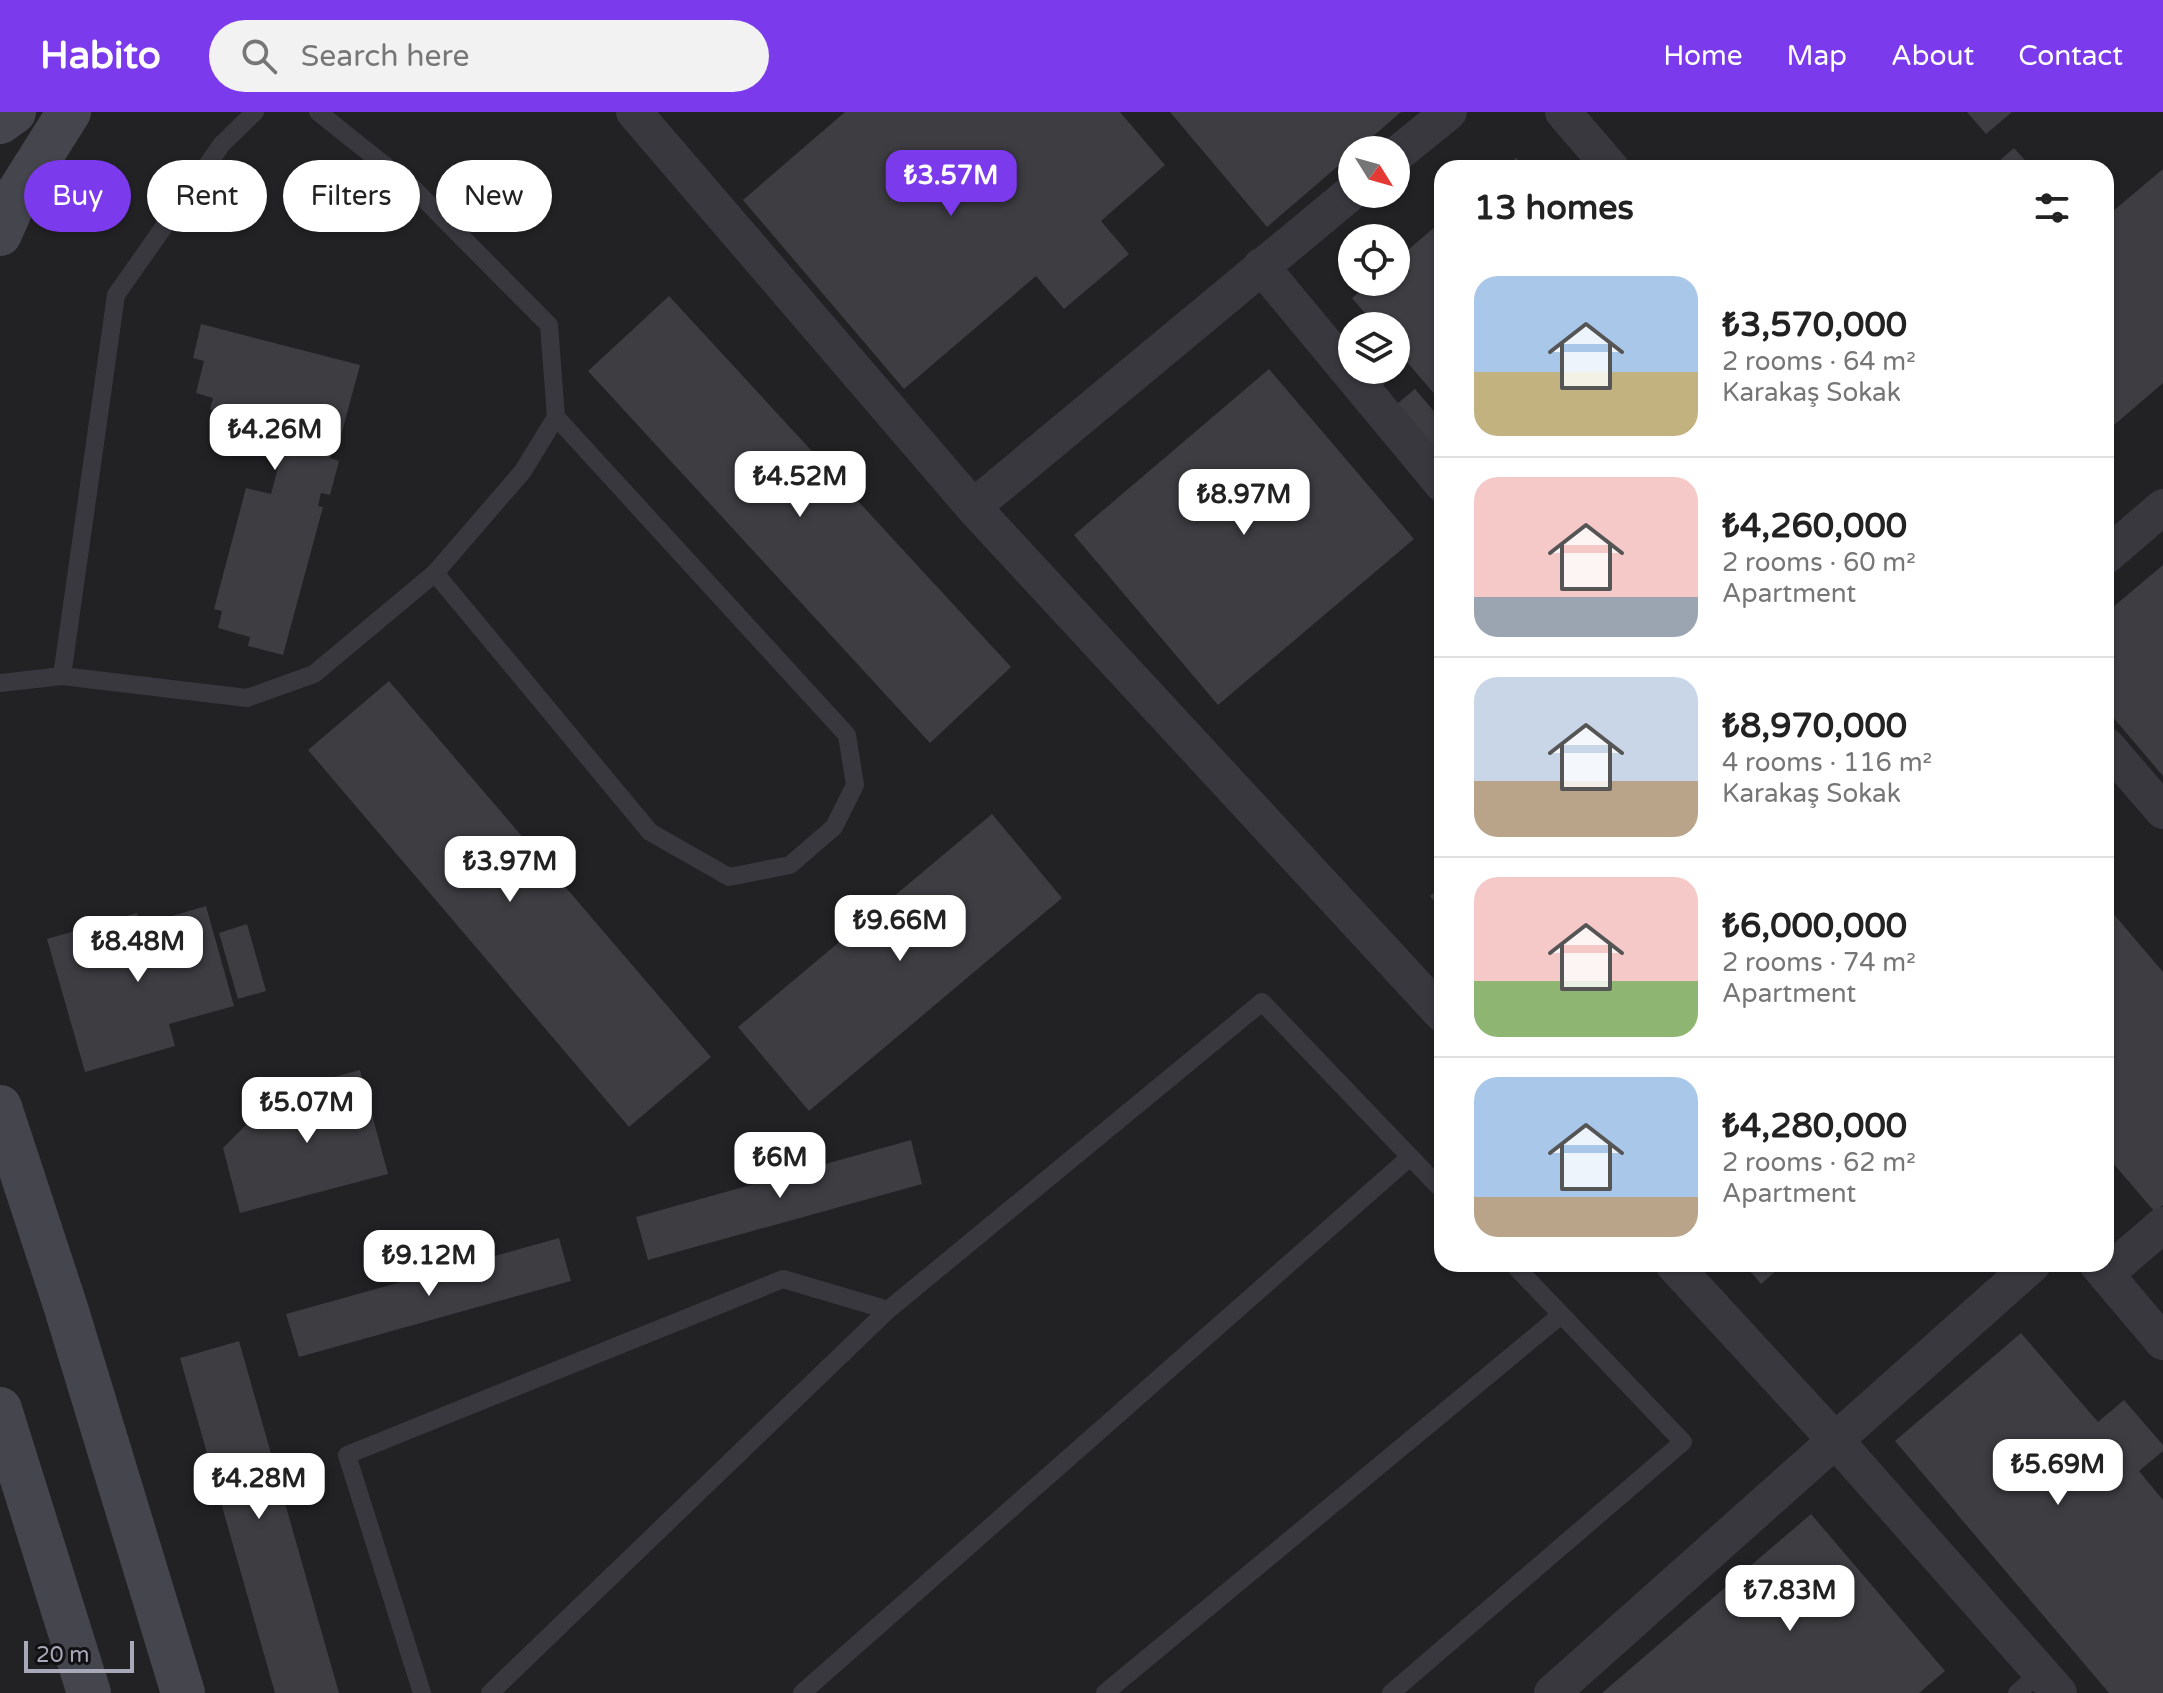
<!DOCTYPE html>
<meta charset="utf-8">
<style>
body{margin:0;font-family:"Varela Round",sans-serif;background:#f2f2f2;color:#222;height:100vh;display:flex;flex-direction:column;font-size:30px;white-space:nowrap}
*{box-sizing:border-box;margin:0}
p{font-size:26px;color:#767676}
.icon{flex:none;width:44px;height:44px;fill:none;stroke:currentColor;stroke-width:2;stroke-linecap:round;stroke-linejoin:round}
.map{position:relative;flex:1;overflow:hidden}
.side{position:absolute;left:1434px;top:48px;width:680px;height:1112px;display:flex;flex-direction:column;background:#fff;border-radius:24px;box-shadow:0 2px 6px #0004}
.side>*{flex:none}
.top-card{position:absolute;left:24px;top:48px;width:760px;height:72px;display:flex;gap:16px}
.needle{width:52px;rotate:127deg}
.tools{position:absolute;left:1338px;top:24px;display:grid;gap:16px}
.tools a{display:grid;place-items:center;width:72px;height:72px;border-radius:50%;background:#fff;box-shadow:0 2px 6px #0004;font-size:40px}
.scale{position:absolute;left:24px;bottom:20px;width:110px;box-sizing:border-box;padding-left:8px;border:4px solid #a7a9b8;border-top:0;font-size:22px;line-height:28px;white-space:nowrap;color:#a7a9b8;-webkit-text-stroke:6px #111113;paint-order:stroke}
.price{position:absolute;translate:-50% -68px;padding:0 18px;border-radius:16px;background:#fff;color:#222;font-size:26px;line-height:52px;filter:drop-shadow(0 2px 4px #0008)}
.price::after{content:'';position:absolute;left:50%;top:48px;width:24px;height:18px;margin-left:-12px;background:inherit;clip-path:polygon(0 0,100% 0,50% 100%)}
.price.current{background:#7c3aed;color:#fff}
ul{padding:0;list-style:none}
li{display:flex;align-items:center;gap:24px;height:200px;padding:0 40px}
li+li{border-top:2px solid #e0e0e0}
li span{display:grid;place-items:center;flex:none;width:224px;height:160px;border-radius:24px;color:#555}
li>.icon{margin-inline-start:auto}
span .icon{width:96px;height:96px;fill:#fffc;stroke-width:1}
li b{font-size:34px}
h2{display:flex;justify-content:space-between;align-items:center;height:96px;padding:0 40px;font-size:34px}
.pill{padding:0 28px;border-radius:36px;background:#fff;box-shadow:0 2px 6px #0004;font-size:28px;line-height:72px}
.pill.current{background:#7c3aed;color:#fff}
header{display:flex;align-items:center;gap:48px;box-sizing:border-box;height:112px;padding:0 40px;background:#7c3aed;color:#fff}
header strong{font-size:38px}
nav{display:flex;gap:44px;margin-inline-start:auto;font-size:28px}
.search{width:560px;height:72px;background:#f2f2f2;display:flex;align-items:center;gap:20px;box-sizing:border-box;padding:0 28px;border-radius:44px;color:#767676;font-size:30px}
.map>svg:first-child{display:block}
</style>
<header>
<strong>Habito</strong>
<div class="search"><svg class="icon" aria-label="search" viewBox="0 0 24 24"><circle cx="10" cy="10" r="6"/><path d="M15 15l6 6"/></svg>Search here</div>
<nav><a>Home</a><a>Map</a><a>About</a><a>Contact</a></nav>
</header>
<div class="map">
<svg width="2163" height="1581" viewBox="0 0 2163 1581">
<rect width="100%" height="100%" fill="#161618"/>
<path fill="#222225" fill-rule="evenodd" d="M0 0H2163V1581H0ZM1352 38H1396V82H1352ZM1442 56H2106V1152H1442ZM1352 126H1396V170H1352ZM1352 214H1396V258H1352Z"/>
<path fill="#3d3d42" d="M845 0H1120L1165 53 1101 109 1129 142 1064 197 1036 164 904 277 743 88Z
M1170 0H1401L1357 38H1352V42L1267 115Z
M1967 0H2012L1986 22Z
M2014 36 2032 56H1991Z
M1516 46 1525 56H1504Z
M2163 57V271L2106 320V105Z
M1442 109V291L1396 237V214H1376L1352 186 1371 170H1396V148Z
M669 184 1011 555 930 631 588 259Z
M201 212 360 253 339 331 334 329 330 346 339 349 330 383 321 381 318 394 323 395 283 543 248 534 250 525 218 516 222 499 214 497 246 376 271 382 288 318 210 297 213 286 196 281 204 249 193 246Z
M1352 235V258H1390L1395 263 1370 284 1338 247Z
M1269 257 1414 427 1218 593 1074 423Z
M1415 277 1442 309V336L1426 350 1385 302Z
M2163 453V664L2106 597V501Z
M389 569 711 945 629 1015 308 638Z
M992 702 1062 786 809 999 738 915Z
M1442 774V798L1430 784Z
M2106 793 2163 860V1093L2155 1100 2106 1043Z
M206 794 234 894 169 912 175 934 85 960 47 827 137 801 143 824 168 816 165 806Z
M247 812 266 879 238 887 219 821Z
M360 958 388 1062 240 1101 223 1036 252 1007 290 997 285 978Z
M911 1028 922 1072 648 1148 636 1105Z
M559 1126 571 1169 299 1245 286 1202Z
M1744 1152H1784L1761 1172Z
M2021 1221 2098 1310 2124 1288 2163 1333V1339L2139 1359 2163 1388V1581H2109L1895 1329Z
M239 1229 327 1539 339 1581H275L180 1246Z
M1811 1402 1945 1559 1919 1581H1602Z"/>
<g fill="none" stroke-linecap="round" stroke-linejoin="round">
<path stroke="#39383f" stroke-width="18" d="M435 461 650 720 729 765 790 753 834 715 855 673 847 623 556 305
M62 564 116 183 222 32 255 0
M0 571 62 564 247 586 314 562 435 461 523 359 556 305 549 213 412 75 318 0
M422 1581 347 1343 783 1167 888 1198 1262 890 1442 1078
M490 1581 888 1198
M802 1581 1410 1045
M1105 1581 1561 1203
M1391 1581 1683 1330 1513 1152
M2017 1581 2041 1560"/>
<path stroke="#39383f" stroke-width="36" d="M634 0 973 395 1442 902
M1563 0 1611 56
M1396 43 1449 0
M1261 154 1442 372
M973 395 1352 80
M2106 444 2163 395
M2106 633 2163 699
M1673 1152 1836 1329 2059 1581
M2097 1152 2163 1230
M2106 1162 2163 1113
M1552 1581 2033 1152"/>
<path stroke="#44454d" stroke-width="44" d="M0 10 14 0
M0 122 18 81 69 0
M0 995 66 1196 183 1581
M0 1297 89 1581"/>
</g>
</svg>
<div class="tools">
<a><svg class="needle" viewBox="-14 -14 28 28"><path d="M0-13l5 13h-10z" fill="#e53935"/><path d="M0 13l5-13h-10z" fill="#767676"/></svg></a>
<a><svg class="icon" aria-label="locate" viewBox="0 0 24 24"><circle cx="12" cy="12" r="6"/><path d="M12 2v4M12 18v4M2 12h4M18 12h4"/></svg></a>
<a><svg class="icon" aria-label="layers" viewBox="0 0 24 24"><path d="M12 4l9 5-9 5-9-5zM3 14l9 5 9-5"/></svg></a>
</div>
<div class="scale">20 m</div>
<b class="price current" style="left:951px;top:106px">₺3.57M</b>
<b class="price" style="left:275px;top:360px">₺4.26M</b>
<b class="price" style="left:800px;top:407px">₺4.52M</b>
<b class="price" style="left:1244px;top:425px">₺8.97M</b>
<b class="price" style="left:510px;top:792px">₺3.97M</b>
<b class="price" style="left:900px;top:851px">₺9.66M</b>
<b class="price" style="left:138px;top:872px">₺8.48M</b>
<b class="price" style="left:307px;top:1033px">₺5.07M</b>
<b class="price" style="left:780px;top:1088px">₺6M</b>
<b class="price" style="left:429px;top:1186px">₺9.12M</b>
<b class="price" style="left:2058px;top:1395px">₺5.69M</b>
<b class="price" style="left:259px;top:1409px">₺4.28M</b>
<b class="price" style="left:1790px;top:1521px">₺7.83M</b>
<div class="top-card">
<a class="pill current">Buy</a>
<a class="pill">Rent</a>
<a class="pill">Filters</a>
<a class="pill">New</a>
</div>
<section class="side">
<h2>13 homes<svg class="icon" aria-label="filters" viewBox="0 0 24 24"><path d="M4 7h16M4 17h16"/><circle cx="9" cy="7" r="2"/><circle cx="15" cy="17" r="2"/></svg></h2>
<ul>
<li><span style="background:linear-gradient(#a9c7e8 60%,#c2b280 0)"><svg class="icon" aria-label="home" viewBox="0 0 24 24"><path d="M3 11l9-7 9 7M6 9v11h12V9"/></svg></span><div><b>₺3,570,000</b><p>2 rooms · 64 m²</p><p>Karakaş Sokak</p></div></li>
<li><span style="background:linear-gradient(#f6c9c9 75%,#9aa5b1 0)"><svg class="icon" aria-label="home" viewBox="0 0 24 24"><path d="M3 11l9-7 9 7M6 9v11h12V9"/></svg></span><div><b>₺4,260,000</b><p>2 rooms · 60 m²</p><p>Apartment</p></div></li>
<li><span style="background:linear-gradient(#c9d6e8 65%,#b9a48a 0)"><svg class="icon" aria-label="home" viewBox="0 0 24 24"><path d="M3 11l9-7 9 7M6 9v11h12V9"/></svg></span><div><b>₺8,970,000</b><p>4 rooms · 116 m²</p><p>Karakaş Sokak</p></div></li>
<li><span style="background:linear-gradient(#f6c9c9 65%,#8fb573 0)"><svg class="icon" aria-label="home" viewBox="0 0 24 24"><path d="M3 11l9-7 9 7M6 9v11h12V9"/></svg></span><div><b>₺6,000,000</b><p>2 rooms · 74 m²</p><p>Apartment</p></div></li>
<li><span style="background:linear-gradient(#a9c7e8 75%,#b9a48a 0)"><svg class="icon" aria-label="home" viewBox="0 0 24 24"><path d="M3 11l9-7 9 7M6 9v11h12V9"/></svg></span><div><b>₺4,280,000</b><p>2 rooms · 62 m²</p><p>Apartment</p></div></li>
</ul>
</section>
</div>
